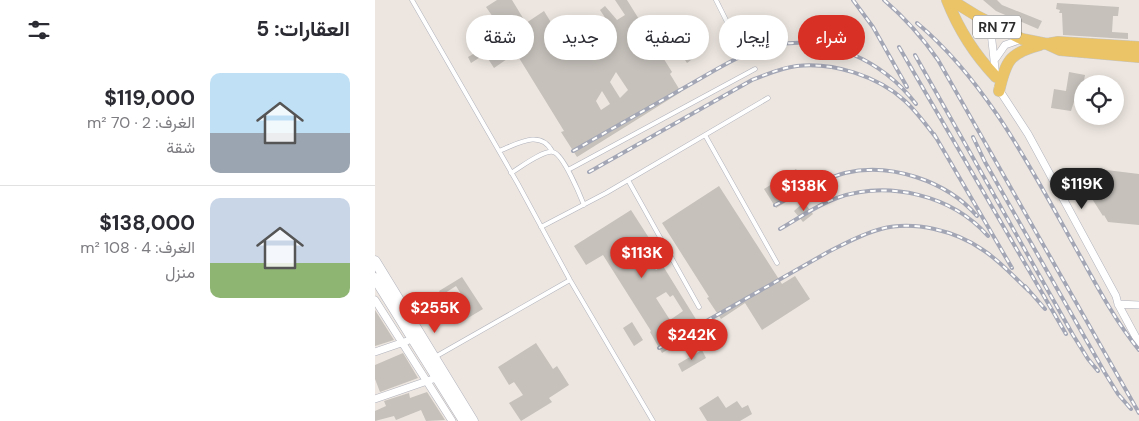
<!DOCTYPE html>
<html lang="ar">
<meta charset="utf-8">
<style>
body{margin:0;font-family:"DM Sans",Vazirmatn,sans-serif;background:#f2f2f3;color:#2b2b33;direction:rtl;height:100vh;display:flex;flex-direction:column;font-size:19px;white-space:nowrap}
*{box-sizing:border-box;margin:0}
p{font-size:16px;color:#7c7c81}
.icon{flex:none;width:28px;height:28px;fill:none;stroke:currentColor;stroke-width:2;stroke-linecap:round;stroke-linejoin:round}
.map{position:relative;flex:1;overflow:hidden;direction:ltr}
.details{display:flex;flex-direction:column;background:#fff;width:375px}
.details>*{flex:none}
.banner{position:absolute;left:15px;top:15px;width:475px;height:45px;direction:rtl;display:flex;gap:10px}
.buttons{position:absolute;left:699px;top:75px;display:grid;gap:10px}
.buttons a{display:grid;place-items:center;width:50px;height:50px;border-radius:50%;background:#fff;box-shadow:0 2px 12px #0003;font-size:25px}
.price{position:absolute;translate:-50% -42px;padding:0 11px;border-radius:18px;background:#d93025;color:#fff;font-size:16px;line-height:32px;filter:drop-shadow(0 1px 2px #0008)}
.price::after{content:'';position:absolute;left:50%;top:30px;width:15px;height:11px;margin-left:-8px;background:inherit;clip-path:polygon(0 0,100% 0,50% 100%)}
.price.selected{background:#222;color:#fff}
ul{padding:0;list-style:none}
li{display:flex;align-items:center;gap:15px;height:125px;padding:0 25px}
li+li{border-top:1px solid #e1e1e2}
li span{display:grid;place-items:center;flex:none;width:140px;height:100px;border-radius:10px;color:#555}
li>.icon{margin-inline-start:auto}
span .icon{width:60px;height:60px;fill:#fffc;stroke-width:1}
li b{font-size:21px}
h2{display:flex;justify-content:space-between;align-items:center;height:60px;padding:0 25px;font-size:21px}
.tag{padding:0 18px;border-radius:22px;background:#fff;box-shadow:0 2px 12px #0003;font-size:18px;line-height:45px}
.tag.selected{background:#d93025;color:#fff}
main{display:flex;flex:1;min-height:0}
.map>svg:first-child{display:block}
</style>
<main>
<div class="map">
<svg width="764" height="421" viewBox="0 0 764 421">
<rect width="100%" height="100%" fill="#ede6e0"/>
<path fill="#c6c1bb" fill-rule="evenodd" d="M122 0H137L151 23 169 11 183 34 206 18 218 36 235 25 225 10 230 6 242 20 250 15 240 0H252L297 72 295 74 306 92 202 157 186 132 189 131 141 53 119 68 110 54 96 63 93 57 107 49 95 31 118 17 111 7ZM241 72 253 90 245 98 235 82ZM227 91 235 104 226 110 221 101Z
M608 0H622L627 5 667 21 663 29 621 11Z
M682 3 744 7 743 16H738L737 32 753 33V39L688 35 687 13H684L685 10 681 9Z
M307 28 323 52V55L312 63 294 36Z
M694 72 710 75 707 93 702 92 696 111 676 108 679 89 691 91Z
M715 168 764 174V225L733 222 729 215 728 216 714 194 718 187 709 171Z
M421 169 428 179 409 192 412 197 409 199 411 202 401 208 389 189Z
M344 186 407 284 420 276 435 299 387 330 370 303 346 319 332 298 334 297 287 223Z
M429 202 438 214 428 222 419 211Z
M256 210 283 252 274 258 281 270 288 266 327 329 287 353 275 332 276 331 228 255 211 265 199 246ZM291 292 295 297 298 295 308 311 295 320 281 298Z
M87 277 108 309 88 321 82 312 93 305 81 286 67 295 64 291Z
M0 310 19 340 0 346Z
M257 322 268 340 259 346 248 328Z
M161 343 178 369 182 366 194 385 174 398 177 402 146 421 134 403 148 395 139 382 134 385 123 367Z
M327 350 331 358 307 372 303 364Z
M28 353 43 378 5 392 0 379V365Z
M52 392 70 420 51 421 46 410 21 420 19 416 0 421V411L11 406 9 401 34 393 35 398Z
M343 396 351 408 362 401 367 408 373 405 377 414 365 421H332L324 408Z"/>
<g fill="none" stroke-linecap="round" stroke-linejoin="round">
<g stroke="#b0b2bc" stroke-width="5">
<path id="service" d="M37 0 143 184 195 280 278 421
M341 0 360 38
M330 135 402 263
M124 151C142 144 165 129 177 151
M193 170 380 69
M136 173C146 167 168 150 178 152 188 154 205 195 209 205
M253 180 324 307
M166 227 231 193 393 98
M60 357 195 280"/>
</g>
<g stroke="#b0b2bc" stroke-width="8">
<path id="minor" d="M615 23 621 78
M621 58 630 45 647 39
M623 88 653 134 741 296 743 304 764 343
M0 300 77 421
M743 304 764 305
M0 352 32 341
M0 399 58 379"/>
</g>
<g stroke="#b0b2bc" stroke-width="11">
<path id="secondary" d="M0 261 98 421
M0 278 89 421"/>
</g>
<g stroke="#c4c4c4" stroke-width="12">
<path id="primary" d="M572 0C583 28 600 55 621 77
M576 0 602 16 647 39 672 44 685 50 764 57
M672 44 683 42 764 47
M624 91C631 61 634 53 665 45"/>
</g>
<use href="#service" stroke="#fff" stroke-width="4"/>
<use href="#minor" stroke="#fff" stroke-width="7"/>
<use href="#secondary" stroke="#fff" stroke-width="10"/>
<use href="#primary" stroke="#ebc467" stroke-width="11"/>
<g stroke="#a2a6b5" stroke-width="4">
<path id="rail" d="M478 0 498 27 532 87
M509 0C530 18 547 37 563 60L764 413
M542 23C616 85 661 179 708 261 725 292 742 323 764 350
M524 47 691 334
M540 55 698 335 713 359 723 371
M559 134 637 268
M598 137 610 162 730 373 743 394 756 409
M198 151C237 129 275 107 314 85 339 71 366 53 395 46 451 33 508 61 541 104
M214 172 377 80C392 74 406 68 422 66 458 62 503 76 530 101 542 112 552 126 562 139
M400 205C422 194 445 180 470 173 515 162 572 181 602 216
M405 229C424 218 442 205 462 198 513 180 577 195 613 236
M650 286 670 309
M284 348 453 252C471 243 487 234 506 229 539 220 581 231 608 250 625 261 639 277 654 291"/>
</g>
<use href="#rail" stroke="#fff" stroke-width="2" stroke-dasharray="5.5" stroke-linecap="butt"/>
</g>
<g text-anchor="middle" stroke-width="4" stroke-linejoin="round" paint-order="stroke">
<rect fill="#fff" stroke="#6b6b6b" stroke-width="1" x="598" y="15.5" width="48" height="23" rx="4"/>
<g font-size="14" font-weight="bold" fill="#2c2c2c">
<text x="622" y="32">RN 77</text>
</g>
</g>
</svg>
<div class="buttons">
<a><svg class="icon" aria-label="locate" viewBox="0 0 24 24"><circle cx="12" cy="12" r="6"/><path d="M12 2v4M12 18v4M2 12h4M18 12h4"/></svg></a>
</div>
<b class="price selected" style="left:707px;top:210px">$119K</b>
<b class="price" style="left:429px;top:212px">$138K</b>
<b class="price" style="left:267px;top:279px">$113K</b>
<b class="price" style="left:60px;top:334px">$255K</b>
<b class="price" style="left:317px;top:361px">$242K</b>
<div class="banner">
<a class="tag selected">شراء</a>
<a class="tag">إيجار</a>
<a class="tag">تصفية</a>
<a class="tag">جديد</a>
<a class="tag">شقة</a>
</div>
</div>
<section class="details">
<h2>العقارات: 5<svg class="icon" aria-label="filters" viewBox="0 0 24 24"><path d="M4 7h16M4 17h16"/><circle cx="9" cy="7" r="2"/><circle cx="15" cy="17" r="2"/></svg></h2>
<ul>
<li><span style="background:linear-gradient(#bfe0f5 60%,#9aa5b1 0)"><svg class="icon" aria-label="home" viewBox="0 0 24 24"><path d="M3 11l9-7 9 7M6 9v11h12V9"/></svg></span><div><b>$119,000</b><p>الغرف: 2 · 70 m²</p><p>شقة</p></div></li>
<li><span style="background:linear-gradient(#c9d6e8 65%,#8fb573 0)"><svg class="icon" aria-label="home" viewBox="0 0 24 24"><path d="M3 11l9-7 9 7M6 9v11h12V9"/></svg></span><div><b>$138,000</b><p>الغرف: 4 · 108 m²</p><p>منزل</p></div></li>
</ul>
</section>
</main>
